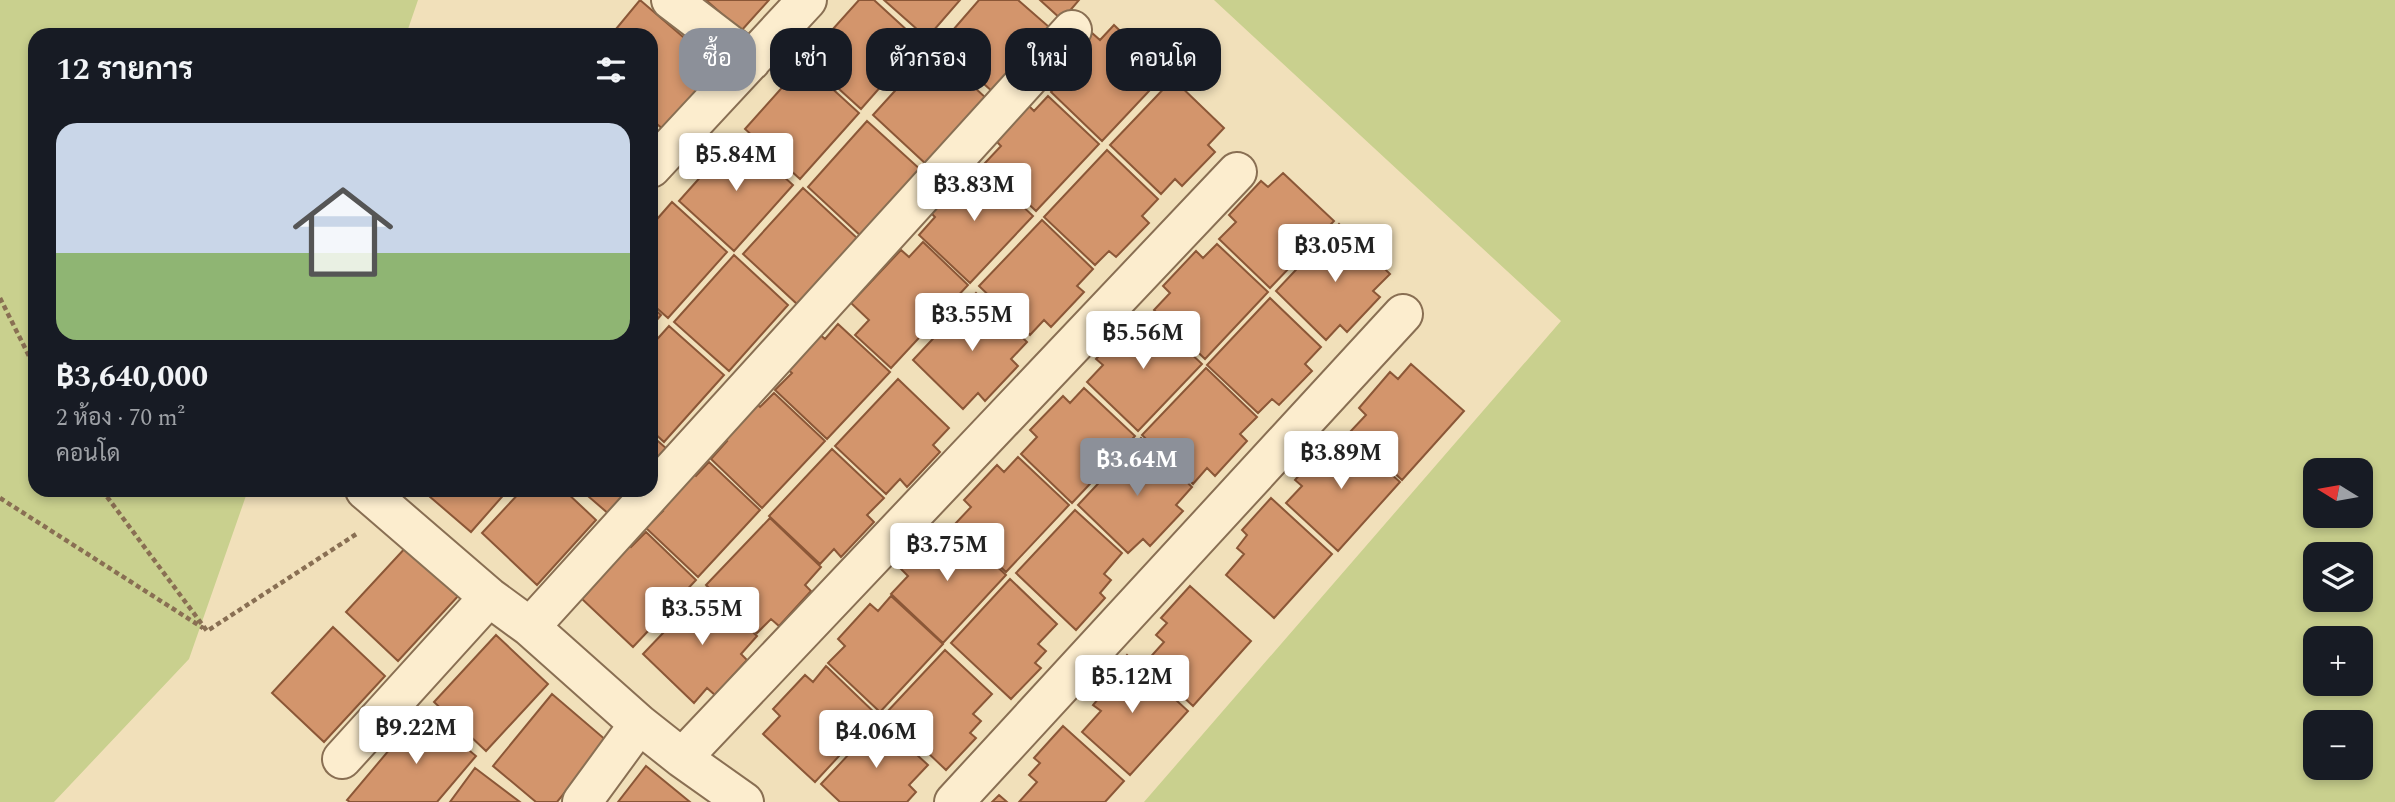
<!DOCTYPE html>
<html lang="th">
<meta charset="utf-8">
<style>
body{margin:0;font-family:Spectral,Sarabun,serif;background:#242831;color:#f1f3f6;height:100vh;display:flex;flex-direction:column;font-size:26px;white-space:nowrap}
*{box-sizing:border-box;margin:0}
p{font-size:23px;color:#9ea1a6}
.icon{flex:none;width:38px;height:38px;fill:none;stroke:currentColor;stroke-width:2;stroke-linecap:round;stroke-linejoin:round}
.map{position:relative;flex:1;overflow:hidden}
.side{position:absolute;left:28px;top:28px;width:630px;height:469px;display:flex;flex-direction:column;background:#171b24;border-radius:21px;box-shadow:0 4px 10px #0003}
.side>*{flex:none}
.guide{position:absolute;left:679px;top:28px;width:665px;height:63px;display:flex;gap:14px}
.needle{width:46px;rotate:281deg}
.fabs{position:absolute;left:2303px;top:458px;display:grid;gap:14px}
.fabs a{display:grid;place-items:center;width:70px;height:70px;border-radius:14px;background:#171b24;box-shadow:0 4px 10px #0003;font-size:35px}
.price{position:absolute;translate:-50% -60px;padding:0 16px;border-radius:7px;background:#fff;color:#222;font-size:23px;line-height:46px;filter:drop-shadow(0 2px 4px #0008)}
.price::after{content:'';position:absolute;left:50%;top:42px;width:21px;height:16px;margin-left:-10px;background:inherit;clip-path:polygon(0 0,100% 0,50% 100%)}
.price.selected{background:#8c9099;color:#fff}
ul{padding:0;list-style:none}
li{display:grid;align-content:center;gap:14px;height:371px;padding:0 28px}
li span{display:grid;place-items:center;height:217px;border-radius:21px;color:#555}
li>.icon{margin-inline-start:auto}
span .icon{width:126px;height:126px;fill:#fffc;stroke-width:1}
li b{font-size:30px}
h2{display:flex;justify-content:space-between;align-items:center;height:84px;padding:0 28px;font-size:30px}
.chip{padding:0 24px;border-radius:21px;background:#171b24;box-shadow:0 4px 10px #0003;font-size:24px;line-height:63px}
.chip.selected{background:#8c9099;color:#fff}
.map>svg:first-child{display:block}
</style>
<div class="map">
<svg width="2395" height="802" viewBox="0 0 2395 802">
<rect width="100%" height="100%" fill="#f1e0ba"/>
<path fill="#c9d08e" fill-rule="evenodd" d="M0 0H418L406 35H35V490H248L189 659 54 802H0Z
M1214 0H2395V802H1144L1561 321ZM2315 471H2361V516H2315ZM2315 555H2361V600H2315ZM2315 639H2361V684H2315ZM2315 723H2361V768H2315Z"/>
<path fill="#d3956c" stroke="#8b5737" stroke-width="2" d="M640 0 718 67 664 130 651 119V35H611Z
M706 0H769L741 31Z
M859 0H874L920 42 861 109 806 59Z
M884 0H960L927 38Z
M979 0H1018L1049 27 993 92 940 45Z
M1040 0H1079L1062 20Z
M1114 25 1165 74 1102 141 1051 92 1066 75 1060 68 1092 33 1100 40Z
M933 49 987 99 927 165 873 115Z
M804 63 859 113 800 179 745 129Z
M1173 79 1224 128 1208 145 1215 152 1182 186 1175 179 1161 194 1110 145Z
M1048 96 1099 144 1036 211 985 163 1001 146 994 139 1027 104 1034 111Z
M867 121 922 171 862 237 808 187Z
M651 125 658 131 651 140Z
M738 135 793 185 734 251 679 201Z
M1107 150 1158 199 1142 216 1149 223 1116 257 1109 251 1095 265 1044 217Z
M982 168 1033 216 970 283 919 235 935 217 928 210 961 175 968 183Z
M1283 173 1334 221 1270 288 1219 239 1236 222 1229 215 1261 181 1268 187Z
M803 188 857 238 797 304 743 254Z
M672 202 727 252 668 318 651 303V226Z
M1042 220 1093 269 1077 286 1084 292 1051 327 1044 320 1030 335 979 286Z
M1339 224 1390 274 1373 291 1380 297 1347 332 1340 325 1326 340 1276 291Z
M923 242 968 285 891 368 855 335 869 320 851 303 901 250 909 257Z
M1217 244 1268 292 1205 359 1154 310 1170 293 1163 286 1196 251 1203 258Z
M734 255 788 305 729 371 674 322Z
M976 293 1027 342 1011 359 1018 366 985 401 978 393 963 409 913 360Z
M1270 298 1321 347 1305 364 1312 371 1279 405 1272 399 1258 413 1207 365Z
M651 306 661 315 651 327Z
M1151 316 1202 364 1138 431 1087 382 1103 365 1096 359 1129 324 1136 331Z
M838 324 890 372 827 439 775 390 792 373 785 367 817 332 825 339Z
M669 326 724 375 664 442 651 430V346Z
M1411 364 1464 411 1402 480 1350 432 1366 415 1359 408 1390 372 1398 379Z
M1206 368 1257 417 1240 434 1247 441 1215 476 1207 468 1193 484 1142 435Z
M898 379 949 428 933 445 940 452 907 487 900 479 886 494 835 446Z
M1084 388 1135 436 1072 503 1021 454 1037 437 1030 430 1063 396 1070 403Z
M774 393 825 441 762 508 711 459 727 441 720 435 752 400 760 407Z
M651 435 667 449 651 467Z
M1347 435 1400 482 1338 551 1286 503 1302 486 1295 480 1326 444 1334 451Z
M1141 438 1192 487 1176 505 1183 511 1150 546 1143 539 1128 553 1078 505Z
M832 449 884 498 867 515 874 522 841 557 834 549 820 564 769 516Z
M1018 457 1069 505 1006 572 955 524 971 507 964 500 997 465 1004 472Z
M709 462 760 510 698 577 646 528 663 511 656 504 688 470 696 476Z
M422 490H508L471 532Z
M522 490H564L596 520 537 585 482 533Z
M581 490H632L610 515Z
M1271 498 1332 554 1274 618 1226 575 1244 554 1237 548 1247 535 1242 530Z
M1075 510 1122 553 1104 574 1111 580 1100 593 1105 598 1076 630 1016 573Z
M770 518 821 567 805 585 811 591 779 626 771 619 757 633 706 585Z
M955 527 1006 575 943 643 891 594 908 576 901 569 933 535 941 542Z
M646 532 696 580 633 647 582 599 598 581 591 574 624 539 631 547Z
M408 545 460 594 398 661 346 612Z
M1010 579 1057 624 1038 644 1046 651 1035 663 1041 668 1011 699 951 643Z
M1190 586 1251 641 1193 706 1146 662 1164 642 1156 635 1167 623 1161 618Z
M706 588 757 636 741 654 747 660 715 695 707 688 694 703 643 654Z
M891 596 943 644 880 712 828 663 845 646 838 639 870 604 878 611Z
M333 627 385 676 324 742 272 693Z
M496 635 548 684 486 751 434 702Z
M945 650 992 694 973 714 981 721 970 733 976 738 946 770 886 713Z
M1127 655 1188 711 1130 775 1082 732 1101 711 1093 705 1104 692 1098 687Z
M826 666 877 715 815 782 763 734 780 716 773 709 805 675 813 682Z
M552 694 607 741 557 802H536L493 766Z
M422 711 476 756 437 802H350L347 800Z
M880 721 928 765 909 785 916 792 907 802H840L821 784Z
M1063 726 1124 781 1105 802H1019L1037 782 1029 775 1040 763 1034 758Z
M646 766 690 802H618Z
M475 768 520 802H450Z
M999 795 1007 802H992Z"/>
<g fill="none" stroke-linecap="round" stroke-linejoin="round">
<g stroke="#896f53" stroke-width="42">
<path id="minor" d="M671 0 751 61
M651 168 807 0
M365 490 489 597 530 627 639 724 682 758 744 802
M530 627 1072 30
M682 758 1237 172
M342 759 489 597
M582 802 639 724
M954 802 1403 314"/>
</g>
<path stroke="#896f53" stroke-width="4.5" stroke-dasharray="5 3.5" stroke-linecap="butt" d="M0 298 35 368
M102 490 207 631 358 533
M0 498 203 628"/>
<use href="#minor" stroke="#fcedce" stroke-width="38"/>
</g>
</svg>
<div class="fabs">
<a><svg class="needle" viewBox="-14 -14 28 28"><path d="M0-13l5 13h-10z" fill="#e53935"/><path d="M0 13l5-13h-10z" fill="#9ea1a6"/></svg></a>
<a><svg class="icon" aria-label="layers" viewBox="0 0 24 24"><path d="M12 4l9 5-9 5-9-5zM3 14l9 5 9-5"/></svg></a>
<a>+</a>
<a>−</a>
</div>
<b class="price" style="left:736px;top:193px">฿5.84M</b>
<b class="price" style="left:974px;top:223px">฿3.83M</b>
<b class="price" style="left:1335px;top:284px">฿3.05M</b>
<b class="price" style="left:972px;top:353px">฿3.55M</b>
<b class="price" style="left:1143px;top:371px">฿5.56M</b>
<b class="price" style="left:1341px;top:491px">฿3.89M</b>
<b class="price selected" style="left:1137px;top:498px">฿3.64M</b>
<b class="price" style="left:947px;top:583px">฿3.75M</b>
<b class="price" style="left:702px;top:647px">฿3.55M</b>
<b class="price" style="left:1132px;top:715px">฿5.12M</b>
<b class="price" style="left:416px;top:766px">฿9.22M</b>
<b class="price" style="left:876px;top:770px">฿4.06M</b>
<div class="guide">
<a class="chip selected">ซื้อ</a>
<a class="chip">เช่า</a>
<a class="chip">ตัวกรอง</a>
<a class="chip">ใหม่</a>
<a class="chip">คอนโด</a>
</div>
<section class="side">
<h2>12 รายการ<svg class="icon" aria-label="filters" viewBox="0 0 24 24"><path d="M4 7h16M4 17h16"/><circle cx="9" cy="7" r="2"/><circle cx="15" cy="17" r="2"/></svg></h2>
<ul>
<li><span style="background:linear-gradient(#c9d6e8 60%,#8fb573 0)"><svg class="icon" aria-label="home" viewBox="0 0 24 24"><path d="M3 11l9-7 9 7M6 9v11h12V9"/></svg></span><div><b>฿3,640,000</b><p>2 ห้อง · 70 m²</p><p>คอนโด</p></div></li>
</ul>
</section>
</div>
